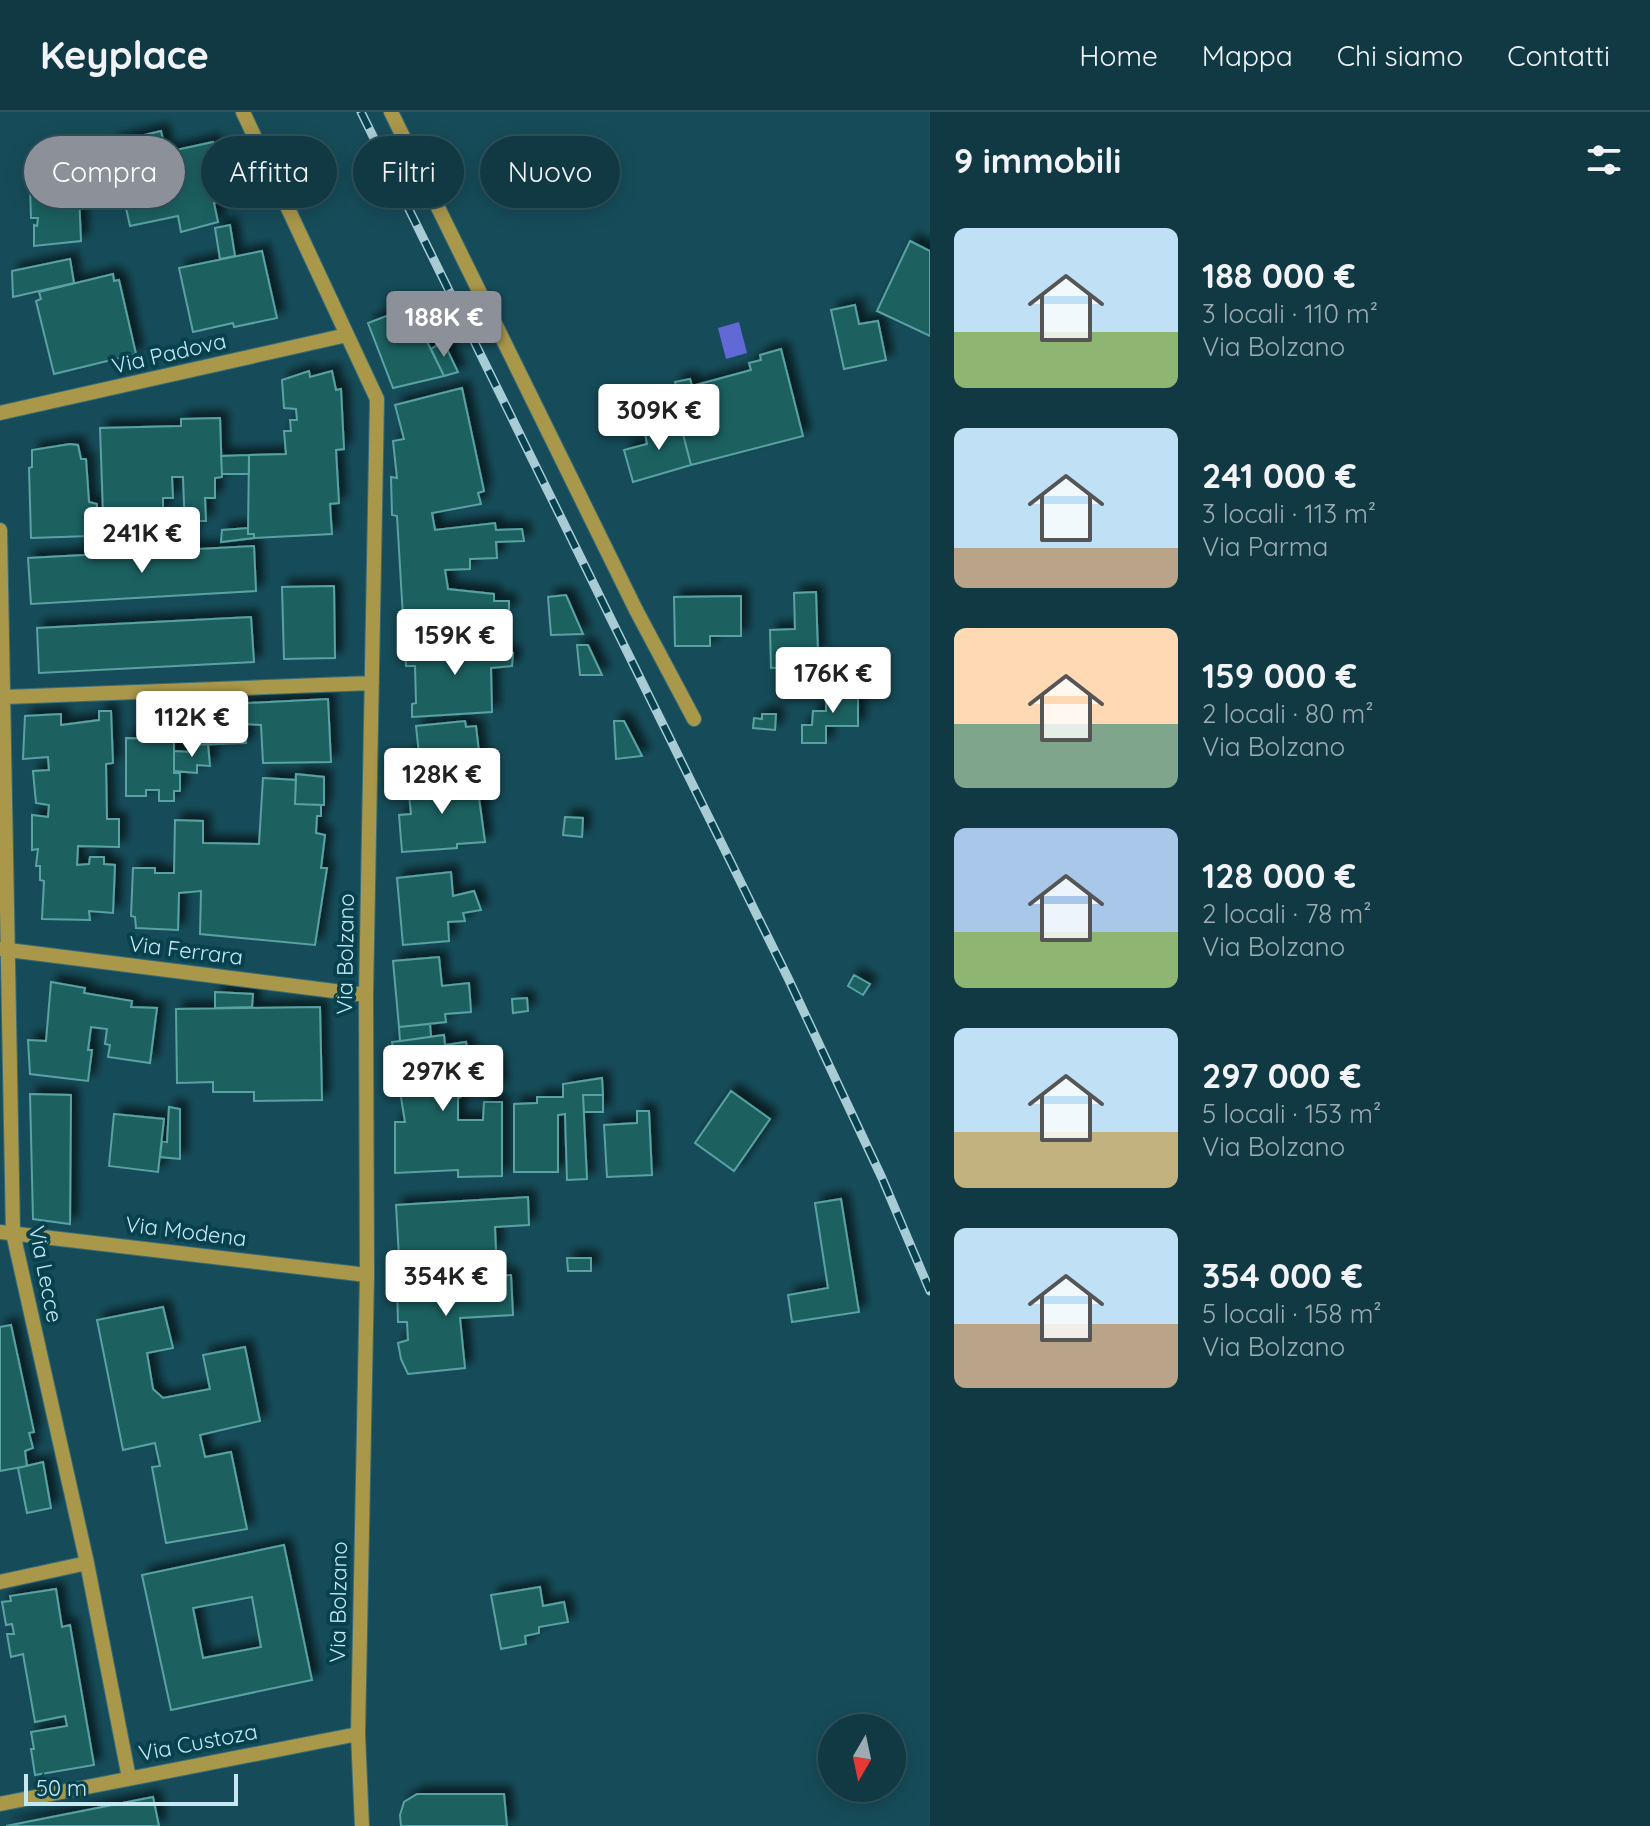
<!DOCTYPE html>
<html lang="it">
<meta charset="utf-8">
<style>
body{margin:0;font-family:Quicksand,sans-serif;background:#19404a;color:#f1f3f6;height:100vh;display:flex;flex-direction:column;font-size:30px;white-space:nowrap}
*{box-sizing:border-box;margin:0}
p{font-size:26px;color:#9cacb2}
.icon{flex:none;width:44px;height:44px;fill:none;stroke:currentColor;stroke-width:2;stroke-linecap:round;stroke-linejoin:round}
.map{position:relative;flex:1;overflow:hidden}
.panel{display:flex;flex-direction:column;background:#103943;width:720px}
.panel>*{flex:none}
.hud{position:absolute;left:24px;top:24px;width:760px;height:72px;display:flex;gap:16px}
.needle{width:52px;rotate:189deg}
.fabs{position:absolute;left:818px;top:1602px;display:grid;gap:16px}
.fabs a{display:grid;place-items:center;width:88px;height:88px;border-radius:50%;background:#103943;box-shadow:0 4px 20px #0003,0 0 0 2px #30535c;font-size:40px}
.scale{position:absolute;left:24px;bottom:20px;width:214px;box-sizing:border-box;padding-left:8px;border:4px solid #c7e8f1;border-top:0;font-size:22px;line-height:28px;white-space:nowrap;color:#c7e8f1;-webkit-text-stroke:6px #07414e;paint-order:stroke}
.price{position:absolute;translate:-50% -68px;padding:0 18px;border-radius:8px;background:#fff;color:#222;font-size:26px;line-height:52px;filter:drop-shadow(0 2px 4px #0008)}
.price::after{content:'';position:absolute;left:50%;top:48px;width:24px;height:18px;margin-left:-12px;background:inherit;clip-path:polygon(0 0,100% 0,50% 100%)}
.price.selected{background:#8c9099;color:#fff}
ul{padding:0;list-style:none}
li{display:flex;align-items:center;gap:24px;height:200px;padding:0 24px}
li span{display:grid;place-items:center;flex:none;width:224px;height:160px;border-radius:12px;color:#555}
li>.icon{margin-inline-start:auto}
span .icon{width:96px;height:96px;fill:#fffc;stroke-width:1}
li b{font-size:34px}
h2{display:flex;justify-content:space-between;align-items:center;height:96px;padding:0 24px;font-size:34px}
.tag{padding:0 28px;border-radius:36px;background:#103943;box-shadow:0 4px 20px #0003,0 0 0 2px #30535c;font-size:28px;line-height:72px}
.tag.selected{background:#8c9099;color:#fff}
header{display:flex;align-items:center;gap:48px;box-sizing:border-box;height:112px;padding:0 40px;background:#103943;border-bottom:2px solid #30535c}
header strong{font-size:38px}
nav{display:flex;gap:44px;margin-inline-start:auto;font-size:28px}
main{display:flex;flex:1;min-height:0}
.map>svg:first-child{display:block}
</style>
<header>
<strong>Keyplace</strong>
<nav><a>Home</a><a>Mappa</a><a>Chi siamo</a><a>Contatti</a></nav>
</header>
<main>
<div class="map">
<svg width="930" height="1714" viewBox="0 0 930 1714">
<defs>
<filter id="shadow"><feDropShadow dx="7" dy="-7" stdDeviation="4" flood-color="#0009"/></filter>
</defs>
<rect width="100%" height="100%" fill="#164c59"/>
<path fill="#6169d6" d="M739 210 747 241 726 247 718 216Z"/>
<path fill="#1d6061" stroke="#59a2a3" stroke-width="2" fill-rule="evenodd" filter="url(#shadow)" d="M161 19 166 40 116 51 111 31Z
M213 30 218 52 215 53 224 89 214 91 218 110 181 120 178 104 130 114 116 51Z
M78 60 81 129 34 134V113L37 114 38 106H31L30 74H33V63Z
M230 113 235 144 220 147 215 116Z
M910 129 930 139V224L877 199Z
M262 139 277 206 234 215 233 211 193 220 179 156Z
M70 147 74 171 13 185 12 159Z
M113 162 114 169 119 168 136 242 54 262 36 189 41 187 39 180Z
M855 193 859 212 878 209 886 248 844 257 831 198Z
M410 195 444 264 393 276 368 211Z
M443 229 458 260 444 264 431 237Z
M781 237 803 324 691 353 672 279 677 277 675 270 690 267 692 274 751 258 749 251 761 248 760 243Z
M309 259 310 265 332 259 336 278 341 277 344 337 336 338 339 391 330 392 332 422 254 426V422H248L249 343 286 342 284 319H291L290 308H297L296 297 284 296 282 268Z
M462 276 484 379 478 381 481 392 432 401 435 418 495 411 496 418 522 417 524 429 496 430 497 446 470 447V457L445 458 448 477 494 482V489H509V499L498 500 497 518 404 522 397 404 392 403 391 365 397 366 393 329 404 327 395 293Z
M220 306 222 365 215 366V386H205L206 409H193V419H185L183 365H172L173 386H163V400L103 401 100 316 181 314V307Z
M679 307 691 353 633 370 624 338 647 332 644 316Z
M70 332 78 333 81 347H86L89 390 97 392 96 420 89 419 90 424 31 426 29 356 32 355V338Z
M249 343V362H222L221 344Z
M248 416V422H254V426L221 430 222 418Z
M254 434 256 479 31 492 28 446Z
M334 474 335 546 284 547 282 475Z
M816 480 818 541H800L801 555 771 556 770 518 795 517 794 481Z
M566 483 583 522 551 523 548 485Z
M741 484V524H710V534H675L674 485Z
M251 505 254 550 39 561 37 516Z
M485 527H502L501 540 513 541 512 554 491 556 492 600 412 605V592L416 591 415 554H406L405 535 484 531Z
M577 533H588L602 563H580Z
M826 577H858V614H826V631H802V613H812L813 599H826Z
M328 587 331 650 263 651 261 613 245 612 246 631 192 633 190 594Z
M99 599H111L113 651 106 652 107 707H119V735L78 734 77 753 89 752 90 745H104V752L115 753 113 801 89 799 90 808 42 807 44 769 40 768V754H36L38 737 32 738V703L48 705 49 693 36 691 33 659 49 658 48 645 23 647 25 604 61 602V613L99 608Z
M762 602H776L775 618 753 616 754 606 762 607Z
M465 609 466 615 476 614 481 658 408 665 407 644 419 642 416 614Z
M614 609H624L642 644 616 647Z
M126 626 174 627V661H180V679H174V689H159V678H146V684H126Z
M208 632 210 654 197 653V661L174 659V639L192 640V633Z
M296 662 324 665V693L295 692Z
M263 666 296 668 295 692 321 693V704H317L316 721 325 723 321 756H327L315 833 200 822 201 779 179 781 178 818 136 816 135 805 131 804 133 756H155V761H174L175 708 203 709V731L259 732Z
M467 667V672L477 671 485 730 457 732V736L402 740 399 703 411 702 408 672Z
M565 705 583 706 582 725 563 723Z
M451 760 453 784 474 779 481 798 463 801 465 809 448 810 449 829 403 833 397 766Z
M439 845 442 874 469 871 471 900 445 902 446 910 399 915 393 849Z
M854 863 870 872 863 883 848 874Z
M51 870 85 876 84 881 132 889 131 895 157 896 150 951 108 945 110 933 105 932 107 917 91 915 88 938H92L88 969 30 962 28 928 46 929Z
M215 880 253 882 252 895 215 896Z
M527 886 528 899 513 901 512 887Z
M320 895 322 988 254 989V980H213V970L177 971 176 897Z
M430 912 431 925 400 929 399 915Z
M444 923 445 933 466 930 474 978 458 986V1008H483L484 990H502V1064L458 1065V1058L395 1061V1010H405L392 930Z
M496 951 500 976 474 978 470 953Z
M602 966 603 983H583L587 1067 567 1068 565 1002 558 1003V1060H514V992L537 991V985H563V972Z
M731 979 770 1007 734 1059 695 1031Z
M30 982 71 983 70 1112 33 1107Z
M583 983H603V1000H584Z
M169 995 180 997V1047L160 1045 162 1029 167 1030Z
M637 999H649L652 1063 607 1065 604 1013 637 1011Z
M114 1002 164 1007 158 1060 109 1054Z
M528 1085 529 1113 495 1115 496 1139 399 1145 396 1093Z
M841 1087 859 1200 792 1210 788 1183 828 1176 815 1091Z
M567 1146H591V1159H568Z
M511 1163 513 1203 460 1206 465 1256 408 1262 401 1247 398 1231 408 1228 407 1210H398L397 1172Z
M163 1195 173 1236 147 1241 153 1277 163 1286 210 1277 203 1243 245 1235 260 1309 200 1323 205 1345 231 1340 247 1417 166 1431 152 1355 160 1354 155 1331 123 1338 97 1208Z
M11 1213 34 1320 29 1321 33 1336 25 1339 27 1354 0 1359V1215Z
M43 1350 51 1396 27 1401 18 1356Z
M284 1433 312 1568 171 1598 142 1463ZM252 1485 261 1535 203 1546 193 1496Z
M540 1475 543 1494 564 1490 568 1510 539 1515V1521L525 1524 526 1532 501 1537 491 1483Z
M56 1477 62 1515 70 1513 94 1653 35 1663 31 1637H34L31 1620 67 1614 65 1604 35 1610 23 1542 11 1545 7 1522H14L12 1512 6 1513 2 1490 11 1489 10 1484Z
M417 1682H504L507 1714H401L400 1703 404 1690Z
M153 1685 159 1714H6Z"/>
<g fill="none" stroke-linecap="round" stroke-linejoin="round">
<g stroke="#396b77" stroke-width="16">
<path id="minor" d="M243 0 377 287 366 883 367 1163 358 1622 362 1714
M391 0 636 498 694 607
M0 301 347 223
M0 418 13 1121 87 1451 129 1666
M5 585 372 571
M0 837 366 883
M0 1120 367 1163
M0 1470 87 1451
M0 1692 358 1622"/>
</g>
<use href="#minor" stroke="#a9974a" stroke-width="14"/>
<g stroke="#a8ccd6" stroke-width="9">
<path id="rail" d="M361 0 788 866 882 1066 930 1179"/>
</g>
<use href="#rail" stroke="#07414e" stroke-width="6" stroke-dasharray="18" stroke-linecap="butt"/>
</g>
<g text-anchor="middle" stroke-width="8" stroke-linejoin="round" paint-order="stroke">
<g font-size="22" fill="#c7e8f1" stroke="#07414e">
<text transform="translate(169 241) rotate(-13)" y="8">Via Padova</text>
<text transform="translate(186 838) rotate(7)" y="8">Via Ferrara</text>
<text transform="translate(345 842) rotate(-89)" y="8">Via Bolzano</text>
<text transform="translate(186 1119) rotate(7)" y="8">Via Modena</text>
<text transform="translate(46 1162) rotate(79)" y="8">Via Lecce</text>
<text transform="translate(338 1490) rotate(-89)" y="8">Via Bolzano</text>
<text transform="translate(198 1630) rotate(-11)" y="8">Via Custoza</text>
</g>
</g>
</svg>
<div class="fabs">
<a><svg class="needle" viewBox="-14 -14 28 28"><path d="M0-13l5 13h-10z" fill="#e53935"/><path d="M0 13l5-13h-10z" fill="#9cacb2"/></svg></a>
</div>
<div class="scale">50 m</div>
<b class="price selected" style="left:444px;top:247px">188K €</b>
<b class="price" style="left:659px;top:340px">309K €</b>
<b class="price" style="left:142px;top:463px">241K €</b>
<b class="price" style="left:455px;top:565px">159K €</b>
<b class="price" style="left:833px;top:603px">176K €</b>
<b class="price" style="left:192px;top:647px">112K €</b>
<b class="price" style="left:442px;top:704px">128K €</b>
<b class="price" style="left:443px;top:1001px">297K €</b>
<b class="price" style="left:446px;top:1206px">354K €</b>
<div class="hud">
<a class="tag selected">Compra</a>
<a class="tag">Affitta</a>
<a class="tag">Filtri</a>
<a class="tag">Nuovo</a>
</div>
</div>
<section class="panel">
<h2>9 immobili<svg class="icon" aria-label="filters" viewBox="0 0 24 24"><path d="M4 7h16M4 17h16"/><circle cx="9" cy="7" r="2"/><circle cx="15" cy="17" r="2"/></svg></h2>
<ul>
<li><span style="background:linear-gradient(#bfe0f5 65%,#8fb573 0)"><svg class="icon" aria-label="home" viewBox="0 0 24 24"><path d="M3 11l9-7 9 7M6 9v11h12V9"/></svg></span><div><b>188 000 €</b><p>3 locali · 110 m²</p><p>Via Bolzano</p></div></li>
<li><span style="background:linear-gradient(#bfe0f5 75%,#b9a48a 0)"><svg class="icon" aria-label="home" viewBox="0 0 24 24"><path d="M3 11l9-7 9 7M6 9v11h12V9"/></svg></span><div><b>241 000 €</b><p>3 locali · 113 m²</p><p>Via Parma</p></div></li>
<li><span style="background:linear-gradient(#ffd9b3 60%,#7fa58c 0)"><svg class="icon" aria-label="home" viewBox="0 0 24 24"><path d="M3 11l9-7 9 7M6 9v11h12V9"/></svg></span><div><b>159 000 €</b><p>2 locali · 80 m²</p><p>Via Bolzano</p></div></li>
<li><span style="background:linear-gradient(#a9c7e8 65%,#8fb573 0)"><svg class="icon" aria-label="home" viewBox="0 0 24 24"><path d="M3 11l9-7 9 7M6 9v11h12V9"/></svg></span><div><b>128 000 €</b><p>2 locali · 78 m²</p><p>Via Bolzano</p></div></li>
<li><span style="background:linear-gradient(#bfe0f5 65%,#c2b280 0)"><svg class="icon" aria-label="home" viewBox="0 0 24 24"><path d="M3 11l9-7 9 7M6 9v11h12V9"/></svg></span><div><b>297 000 €</b><p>5 locali · 153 m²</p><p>Via Bolzano</p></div></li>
<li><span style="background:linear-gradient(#bfe0f5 60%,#b9a48a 0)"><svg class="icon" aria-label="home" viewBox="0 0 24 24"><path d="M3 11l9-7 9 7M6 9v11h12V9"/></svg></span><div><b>354 000 €</b><p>5 locali · 158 m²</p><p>Via Bolzano</p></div></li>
</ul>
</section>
</main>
